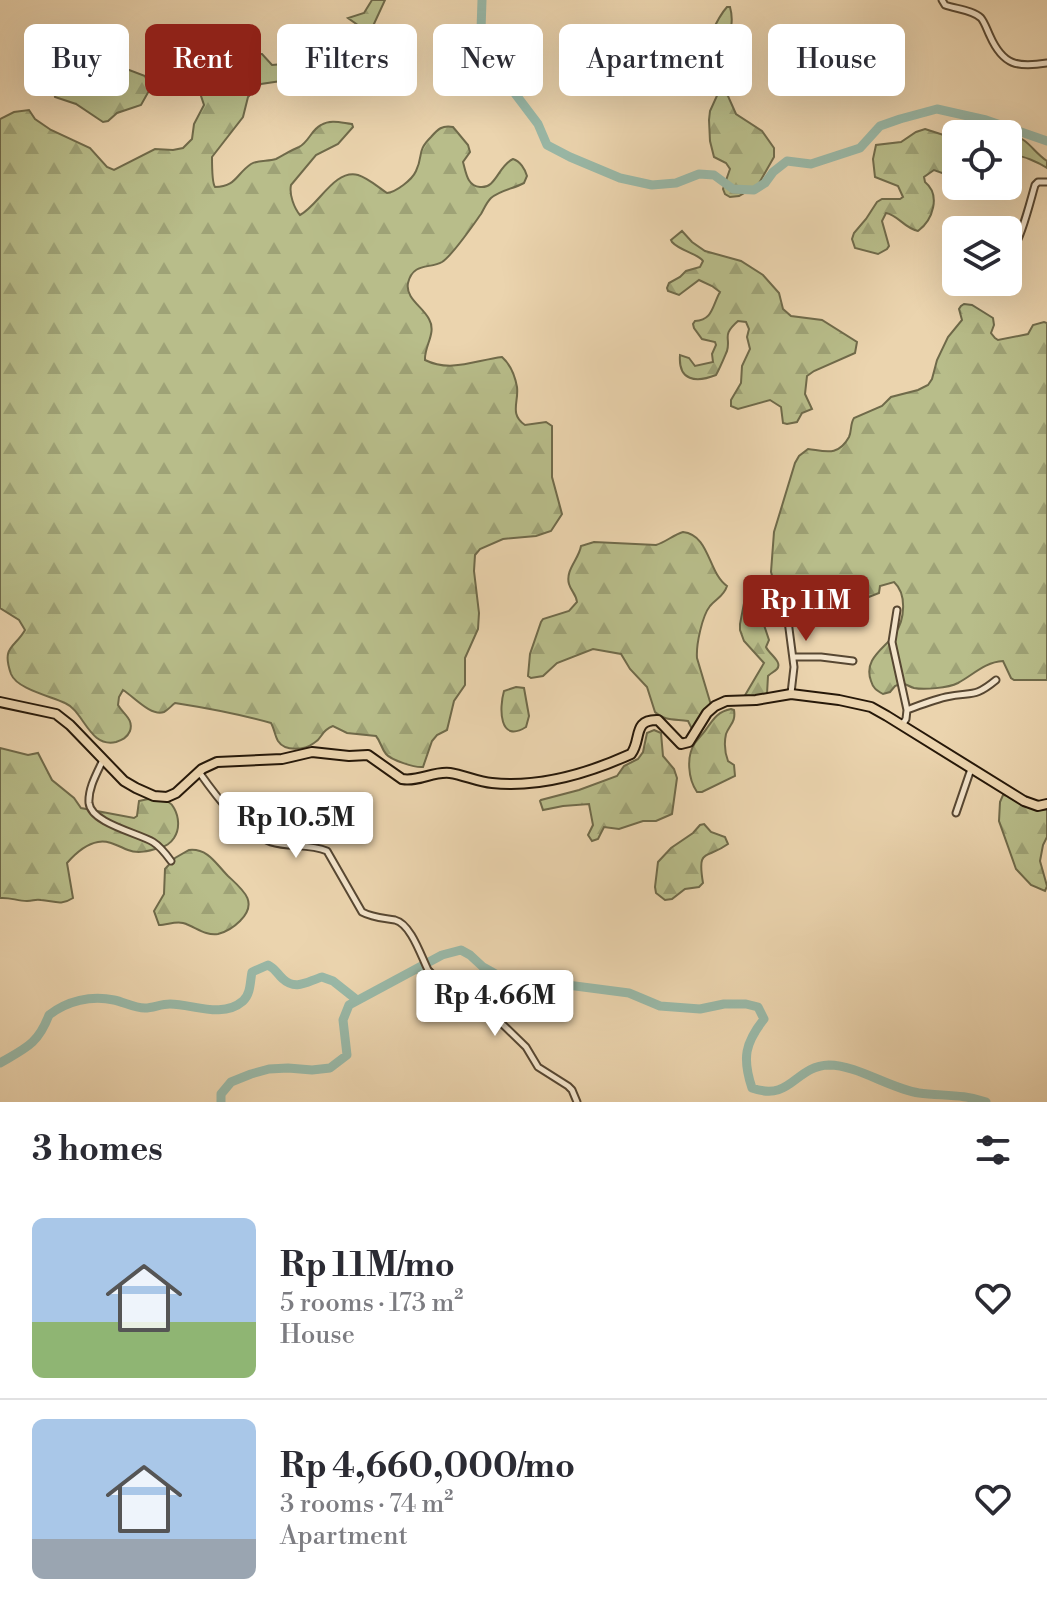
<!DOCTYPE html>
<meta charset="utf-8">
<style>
body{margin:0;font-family:"Libre Bodoni",serif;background:#f2f2f3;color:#2b2b33;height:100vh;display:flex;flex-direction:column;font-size:30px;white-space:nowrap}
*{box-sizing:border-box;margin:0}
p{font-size:26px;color:#7c7c81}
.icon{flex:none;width:44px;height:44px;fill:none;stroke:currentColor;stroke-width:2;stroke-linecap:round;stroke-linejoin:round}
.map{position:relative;height:1102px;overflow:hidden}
.panel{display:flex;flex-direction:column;background:#fff;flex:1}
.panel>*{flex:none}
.banner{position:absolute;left:24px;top:24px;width:1000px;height:72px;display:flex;gap:16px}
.buttons{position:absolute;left:942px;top:120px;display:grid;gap:16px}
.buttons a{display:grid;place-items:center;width:80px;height:80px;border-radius:12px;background:#fff;box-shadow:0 8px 32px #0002;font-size:40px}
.price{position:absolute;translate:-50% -68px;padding:0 18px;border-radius:8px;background:#fff;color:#222;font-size:26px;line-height:52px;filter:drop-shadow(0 2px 4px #0008)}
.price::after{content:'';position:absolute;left:50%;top:48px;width:24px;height:18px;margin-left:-12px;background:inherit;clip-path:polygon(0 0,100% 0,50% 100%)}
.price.selected{background:#8f2418;color:#fff}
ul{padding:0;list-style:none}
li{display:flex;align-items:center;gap:24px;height:200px;padding:0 32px}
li+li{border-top:2px solid #e1e1e2}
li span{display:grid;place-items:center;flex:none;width:224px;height:160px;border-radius:12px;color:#555}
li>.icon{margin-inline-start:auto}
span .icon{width:96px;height:96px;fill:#fffc;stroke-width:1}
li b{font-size:34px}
h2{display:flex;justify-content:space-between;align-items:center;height:96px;padding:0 32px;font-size:34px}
.pill{padding:0 28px;border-radius:12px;background:#fff;box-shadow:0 8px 32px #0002;font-size:28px;line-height:72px}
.pill.selected{background:#8f2418;color:#fff}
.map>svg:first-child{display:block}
</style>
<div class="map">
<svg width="1047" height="1102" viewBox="0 0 1047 1102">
<defs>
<pattern id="forest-firs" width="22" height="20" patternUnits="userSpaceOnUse" patternTransform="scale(2)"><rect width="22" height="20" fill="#b8bd8a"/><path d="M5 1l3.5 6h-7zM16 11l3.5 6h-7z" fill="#9ea276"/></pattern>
</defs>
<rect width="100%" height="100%" fill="#ebd4ae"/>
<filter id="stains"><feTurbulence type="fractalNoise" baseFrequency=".0025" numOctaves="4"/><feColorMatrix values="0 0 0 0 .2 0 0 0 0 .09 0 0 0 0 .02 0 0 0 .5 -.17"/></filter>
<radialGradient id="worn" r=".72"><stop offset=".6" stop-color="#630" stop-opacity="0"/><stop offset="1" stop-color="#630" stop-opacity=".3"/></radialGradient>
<path fill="url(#forest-firs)" stroke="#6f6a4a" stroke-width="2" d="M372 0H385L373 26 362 28 348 18 364 13Z
M727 7H730C732 14 733 25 729 32 727 36 724 39 722 43 717 54 714 63 700 63L699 57C710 41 714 21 727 7Z
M258 54H262L272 65C294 65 289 48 318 57 328 61 323 57 330 64L326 71 307 73 281 81 261 84 248 97 243 117 212 157C212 164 212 183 215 187 236 187 236 174 251 164 259 159 268 162 276 159 284 155 291 150 299 147 309 142 311 130 321 125 331 119 342 123 352 124L353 127 338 144 316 155 291 185C289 194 294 208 300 215 319 205 334 169 358 175 368 178 378 187 387 193 396 192 412 180 416 171 424 154 416 152 431 137 438 129 442 125 453 127L468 145 470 152 463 162C466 172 467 186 480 187 496 189 498 166 513 159 520 161 525 169 527 176L524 183C513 189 500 190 491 198 486 203 484 209 481 214 473 225 453 255 442 262 430 269 413 262 408 283 405 298 423 307 429 319 437 333 424 346 425 360 451 373 476 360 502 357 510 364 515 376 517 387 519 402 509 414 525 425L546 422 552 426V477L562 514 551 531 536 536 503 539 480 549 475 555 474 571 479 613 478 629 465 658V685L454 701 447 730 437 735 432 741 423 767C415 768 391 760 386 754 381 748 381 742 376 736L347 733 333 726C320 731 323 738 314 743 305 750 285 752 278 741 275 736 274 728 271 723 239 714 207 708 175 703 171 706 168 710 164 712 151 717 133 696 123 690L119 697 118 705C123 714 134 719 130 731 127 738 122 740 116 742 89 748 84 711 65 703 50 696 17 689 11 674 1 646 15 648 25 630L19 620 0 608V119L14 112 29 110 35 119 51 130 90 148 107 167 114 170 155 149 173 150 183 148 192 139 194 124 204 105 198 87 201 80 213 71 231 73 246 70Z
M88 66 100 70 124 68 145 76 150 89 141 105 117 113 108 121 103 122 76 104 55 97C53 79 73 70 88 66Z
M720 89 723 90 728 96 736 114 762 131 774 148V157L758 185 739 196 730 197 725 194 723 189 730 169 726 163 714 157 710 141 709 120 710 111Z
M925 129 956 139V178L934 170 924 177 925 182C941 195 933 220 918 231 904 228 898 215 886 213L882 221 889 246 887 249 878 254 855 248 852 239 854 233 866 219 877 202 882 199H900L903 197 898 186 875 177 873 159 876 145 901 142 916 132Z
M1008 134C1029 138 1031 150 1047 161V168C1041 164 1020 153 1013 157 1012 158 1011 160 1010 162L1015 168V174L1008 179Z
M682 231 692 242 705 251 741 261 763 275 779 293 783 309 791 316 822 320 857 342 855 353 814 371 807 376 805 394 812 409 802 413 797 422 787 424 783 423 781 407 770 400 738 409 731 406V400L741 383 742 366 750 349 747 337 749 329 746 322 738 321C721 336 731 337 727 351 724 358 720 368 716 375 696 383 678 381 680 355L689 358 695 366 713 362 712 354 716 345 715 342 702 339 694 328 693 324 695 321C713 320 712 306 720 292L712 286 699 280 679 295 668 291 667 288 669 283 680 277 686 271 700 267 703 261C699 254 680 251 672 242L671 240Z
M964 304 972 305 993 318 994 325 991 333 995 338 998 340 1028 334 1033 325 1044 322 1047 323V680H1014L1011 678 1003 661C985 662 973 675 958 683 948 688 924 690 914 688 910 687 906 684 902 683L895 686 890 692 883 694C876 690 873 688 871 681 863 659 884 649 895 634 905 619 907 594 894 582L880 586 879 593 846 606 820 605 808 612H787L788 589 773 579 771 572 774 532 795 463 799 456 808 449C825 451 838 457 849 437 852 430 850 424 854 418L882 406 891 397 918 390 928 385 932 379 937 360 948 337 962 320 959 309 961 306Z
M683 532C710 535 708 573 727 586 724 596 717 598 710 606 702 616 696 645 697 658L711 705 692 729 688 721C675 719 664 721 655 712L647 687 630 669 621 654 593 649 557 663 543 676 531 678 528 676 530 654 541 622 543 619 569 611 577 602C576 594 571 591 569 584 565 570 579 559 581 546L594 542 656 545C666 542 673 535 683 532Z
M767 587 771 591 769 596 770 607 764 625 769 640 766 647C769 654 783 662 777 669 774 672 771 673 768 676L767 694 744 697 764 663 744 641 740 630V624L745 598C754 595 759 589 767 587Z
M516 687 524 688 529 716 526 727C499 744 499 708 504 691Z
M731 709 734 710C736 722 730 724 726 734 724 743 725 753 728 761L734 765 735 776 702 792H697C688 779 686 756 695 743 699 737 704 733 707 728 714 718 719 711 731 709Z
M654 730 661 733 663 756 674 769 677 778 672 814 656 821H643L619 829 604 827 598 839 592 841 588 835 593 825 589 804 563 806 543 810 540 801 541 800 579 790 617 776 624 766 638 759 643 752 647 733Z
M0 748 28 755 38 753 52 780 74 798 81 808 134 818 137 816 139 801C150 798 168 796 174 808 179 817 180 829 174 838 170 844 166 846 159 848 149 851 138 854 128 850 118 846 109 840 98 842 86 844 74 855 67 863L73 898C61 906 54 901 41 900 34 899 34 901 27 901 17 901 10 897 0 898Z
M1003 795C1019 795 1031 810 1047 809V837L1043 845 1040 861 1047 886 1045 891 1031 885 1016 869 999 821 1000 802Z
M704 824 711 832 725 837 728 844C706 860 697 847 703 883L699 887 685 889 672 899 665 900 656 893 655 887 658 862 671 848 693 833 700 825Z
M189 850C208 848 216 864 228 876 243 890 259 902 240 921 234 927 226 932 218 934 205 936 196 927 183 923 175 921 167 925 159 925L154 911 164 894 165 869 175 858Z"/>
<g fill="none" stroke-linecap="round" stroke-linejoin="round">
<path stroke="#99b8a7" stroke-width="9" d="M482 0 481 30 486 55 538 124 547 145 570 157 620 178 652 185 676 183 699 174 714 175 733 189 754 190 765 183 773 172 787 161 811 164 860 148 880 126 900 119 937 109 986 120 1047 141
M0 1063C26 1048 38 1044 49 1015 67 1001 91 995 114 1000 124 1002 134 1008 145 1008 153 1008 161 1004 170 1004 193 1004 222 1019 243 1001 251 994 250 981 252 972L268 965C276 969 277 974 283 979 296 991 308 981 322 977L333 981 357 1000
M221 1102V1094L231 1082 251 1074 269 1069 288 1068 312 1070 330 1068 347 1055 343 1020 349 1005 442 955 461 950 470 955 483 967 499 976 629 993 660 1006 700 1009 724 1004H746L758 1007 764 1019C745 1043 742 1058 752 1088 792 1102 794 1066 829 1065 857 1065 891 1089 919 1093 942 1096 964 1094 986 1102"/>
<g stroke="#574732" stroke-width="9">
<path id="minor" d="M942 0 945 5C956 9 973 10 981 18 985 23 987 30 990 36 1003 65 1017 68 1047 63
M1008 255C1020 245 1030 202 1035 185L1038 182H1047
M784 590 794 667 791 693
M897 610 892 642 907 710 906 719 902 725
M793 657H821L853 661
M907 710C920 705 933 700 946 697 972 691 973 699 996 680
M103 760C97 773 88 788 89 803 91 823 138 833 153 842 161 847 166 854 171 861
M199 772C216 796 242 832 271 842 289 848 309 843 327 851L362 912C373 918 384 918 395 920 411 924 421 956 428 970L432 974 471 986 480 995 494 1016 526 1047 538 1067 568 1086 572 1090 577 1102
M956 813 971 769"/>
</g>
<g stroke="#261809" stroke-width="12">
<path id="primary" d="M0 702 56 714 70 725 124 781 136 788 154 796 167 797 176 793 202 769 217 762 282 759 312 752 349 756 368 755 402 779C419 782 433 771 450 773 464 775 478 782 492 783 539 788 589 773 631 754 642 740 632 719 658 720L681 744 689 742 707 713 715 706 726 701 756 700 791 694 839 700 871 707 887 716 1024 801 1038 806 1047 804"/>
</g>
<use href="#minor" stroke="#f2e3ca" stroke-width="5"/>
<use href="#primary" stroke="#ebd4ae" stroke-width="8"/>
</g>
<rect width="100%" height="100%" filter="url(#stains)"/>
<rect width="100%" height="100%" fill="url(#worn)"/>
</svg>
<div class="buttons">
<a><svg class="icon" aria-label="locate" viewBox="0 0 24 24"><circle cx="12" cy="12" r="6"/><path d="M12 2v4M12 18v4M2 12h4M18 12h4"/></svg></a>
<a><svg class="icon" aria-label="layers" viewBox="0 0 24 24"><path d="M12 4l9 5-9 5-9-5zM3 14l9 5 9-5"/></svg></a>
</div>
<b class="price selected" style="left:806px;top:643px">Rp 11M</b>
<b class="price" style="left:296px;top:860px">Rp 10.5M</b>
<b class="price" style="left:495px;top:1038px">Rp 4.66M</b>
<div class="banner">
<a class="pill">Buy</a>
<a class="pill selected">Rent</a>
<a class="pill">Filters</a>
<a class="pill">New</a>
<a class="pill">Apartment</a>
<a class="pill">House</a>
</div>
</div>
<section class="panel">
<h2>3 homes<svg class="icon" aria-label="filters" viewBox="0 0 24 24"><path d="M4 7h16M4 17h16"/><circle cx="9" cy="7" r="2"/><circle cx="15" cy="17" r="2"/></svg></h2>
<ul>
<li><span style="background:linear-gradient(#a9c7e8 65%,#8fb573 0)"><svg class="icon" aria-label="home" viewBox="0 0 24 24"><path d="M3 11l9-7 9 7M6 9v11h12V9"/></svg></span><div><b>Rp 11M/mo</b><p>5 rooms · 173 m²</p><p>House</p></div><svg class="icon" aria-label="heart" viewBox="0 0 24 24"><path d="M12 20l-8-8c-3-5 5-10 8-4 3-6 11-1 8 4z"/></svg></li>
<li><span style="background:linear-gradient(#a9c7e8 75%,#9aa5b1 0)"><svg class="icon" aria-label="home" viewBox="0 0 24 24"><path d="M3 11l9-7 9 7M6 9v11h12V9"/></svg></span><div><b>Rp 4,660,000/mo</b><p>3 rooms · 74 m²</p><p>Apartment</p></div><svg class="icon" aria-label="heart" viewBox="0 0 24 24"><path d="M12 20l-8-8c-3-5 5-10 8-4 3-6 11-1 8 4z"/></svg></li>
</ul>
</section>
